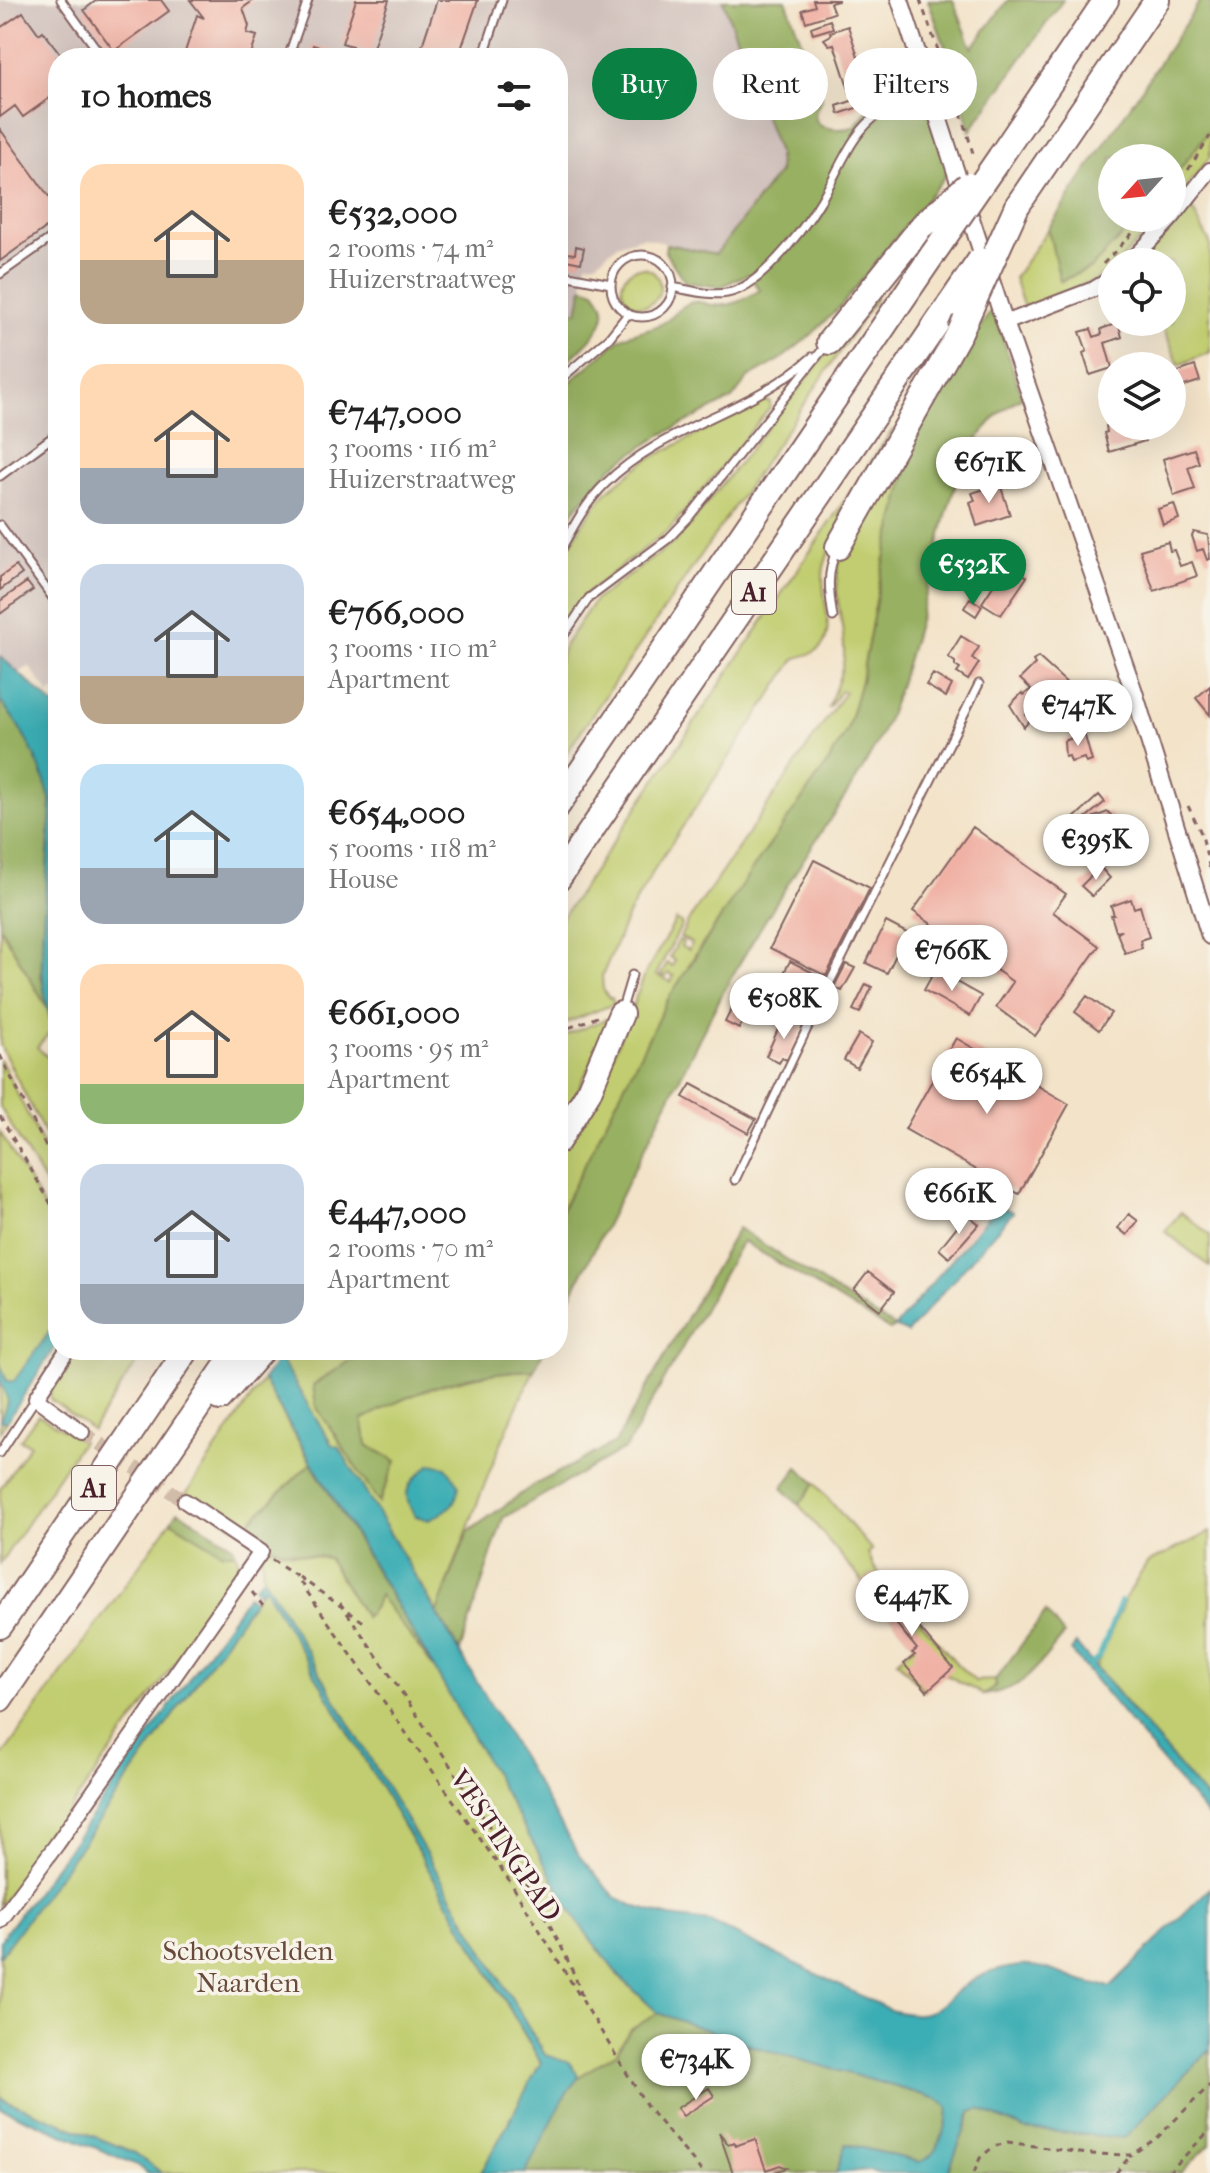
<!DOCTYPE html>
<meta charset="utf-8">
<style>
body{margin:0;font-family:"IM FELL French Canon",serif;background:#f2f2f2;color:#222;height:100vh;display:flex;flex-direction:column;font-size:30px;white-space:nowrap}
*{box-sizing:border-box;margin:0}
p{font-size:26px;color:#767676}
.icon{flex:none;width:44px;height:44px;fill:none;stroke:currentColor;stroke-width:2;stroke-linecap:round;stroke-linejoin:round}
.map{position:relative;flex:1;overflow:hidden}
.panel{position:absolute;left:48px;top:48px;width:520px;height:1312px;display:flex;flex-direction:column;background:#fff;border-radius:32px;box-shadow:0 8px 32px #0002}
.panel>*{flex:none}
.guide{position:absolute;left:592px;top:48px;width:498px;height:72px;display:flex;gap:16px}
.needle{width:52px;rotate:243deg}
.controls{position:absolute;left:1098px;top:144px;display:grid;gap:16px}
.controls a{display:grid;place-items:center;width:88px;height:88px;border-radius:50%;background:#fff;box-shadow:0 8px 32px #0002;font-size:40px}
.price{position:absolute;translate:-50% -68px;padding:0 18px;border-radius:28px;background:#fff;color:#222;font-size:26px;line-height:52px;filter:drop-shadow(0 2px 4px #0008)}
.price::after{content:'';position:absolute;left:50%;top:48px;width:24px;height:18px;margin-left:-12px;background:inherit;clip-path:polygon(0 0,100% 0,50% 100%)}
.price.selected{background:#0b8043;color:#fff}
ul{padding:0;list-style:none}
li{display:flex;align-items:center;gap:24px;height:200px;padding:0 32px}
li span{display:grid;place-items:center;flex:none;width:224px;height:160px;border-radius:24px;color:#555}
li>.icon{margin-inline-start:auto}
span .icon{width:96px;height:96px;fill:#fffc;stroke-width:1}
li b{font-size:34px}
h2{display:flex;justify-content:space-between;align-items:center;height:96px;padding:0 32px;font-size:34px}
.chip{padding:0 28px;border-radius:36px;background:#fff;box-shadow:0 8px 32px #0002;font-size:28px;line-height:72px}
.chip.selected{background:#0b8043;color:#fff}
.map>svg:first-child{display:block}
</style>
<div class="map">
<svg width="1210" height="2173" viewBox="0 0 1210 2173">
<rect width="100%" height="100%" fill="#f7f3e8"/>
<filter id="ink" filterUnits="userSpaceOnUse"><feTurbulence type="fractalNoise" baseFrequency=".0125" numOctaves="2"/><feDisplacementMap in="SourceGraphic" scale="16" xChannelSelector="R" yChannelSelector="G"/><feConvolveMatrix kernelMatrix="1 2 1 2 8 2 1 2 1" color-interpolation-filters="sRGB"/></filter>
<filter id="wash" filterUnits="userSpaceOnUse"><feTurbulence type="fractalNoise" baseFrequency=".006" numOctaves="4" result="noise"/><feDisplacementMap in="SourceGraphic" scale="32" xChannelSelector="R" yChannelSelector="G"/><feGaussianBlur stdDeviation="1.8" result="paint"/><feColorMatrix in="noise" values="0 0 0 0 0 0 0 0 0 0 0 0 0 0 0 0 0 1.4 0 .05"/><feComposite in="paint" operator="in"/></filter>
<g filter="url(#wash)">
<rect width="100%" height="100%" fill="#f3e3c9"/>
<path fill="#d0c0bb" d="M0 0H723L778 153 779 172 716 254 642 237 617 245 596 262 587 263 578 313 558 308V58H58V692L56 690 49 694 29 666 19 673 0 654Z"/>
<path fill="#c1cd6f" stroke="#86764d" stroke-width="2" d="M1210 130V157L1172 205V179Z
M1191 207 1210 243V352L1179 365 1161 322H1172V262H1140Z
M1139 218H1161L1122 258 1118 262H1112V267L1094 281 1024 308 1014 278 1048 229 1061 281 1091 268Z
M622 287a19 19 0 1 1 38 0a19 19 0 1 1-38 0Z
M877 297 558 765V665L564 646 595 600 675 542 687 528 867 303Z
M764 400 770 402V408L670 529 589 591 573 613 558 625V565L582 524 606 492 645 461Z
M893 429C870 472 837 520 824 567 818 591 839 633 818 650 812 654 802 656 795 659L657 865 629 913 602 976 603 989 609 998H612L614 1004 558 1026V924Z
M906 440 913 444 881 575 861 681 847 730 829 761 693 958 558 1217V1151L613 1055 646 972 676 920 682 924 656 975 671 982 674 976 668 973 666 977 661 975 667 963 672 966 675 961 670 957 679 940 683 942 681 947 689 950 691 943 680 937 689 920 845 692 841 690 828 709C833 692 843 674 844 656 846 617 827 591 843 551Z
M0 927 49 1011 53 1029 37 1047 58 1067V1160L0 1045Z
M614 1016 558 1131V1038Z
M0 1059 58 1175V1206L0 1107Z
M0 1132 58 1231V1338L0 1432Z
M1181 1212 1210 1235V1267L1165 1231Z
M72 1350H145L92 1430 50 1399 51 1382Z
M284 1350H346L355 1358 313 1385 316 1406 379 1502 362 1420C419 1388 468 1372 534 1370 495 1450 468 1529 437 1612L339 1448 332 1445 279 1357Z
M263 1380 311 1463 240 1531 186 1494Z
M38 1415 82 1441 0 1564V1489L30 1444 20 1440Z
M815 1483 872 1550 868 1553 874 1567 957 1664 975 1681 995 1680 996 1686 984 1695 945 1674 924 1691 897 1660 915 1645 799 1505Z
M171 1521 223 1553H236L241 1571 0 1906V1759Z
M1210 1532V1803L1096 1667 1125 1599 1147 1563Z
M261 1545 293 1553 328 1558 365 1617 379 1594 434 1668 577 1921 618 1975 658 2013 629 2031 617 2052 579 2077 568 2062 545 2055 263 1577Z
M264 1586 541 2063 481 2173H162L135 2153 0 2098V1956L98 1822Z"/>
<path fill="#98b062" stroke="#716846" stroke-width="2" d="M723 0H786L822 98C821 103 817 106 816 111 810 132 842 130 854 127 878 96 884 95 922 96L950 170 841 306 811 335 780 360 748 378 732 399 661 435 612 467 577 506 558 539V392L620 339C635 330 655 330 668 320 677 313 681 304 694 302 701 301 705 304 712 305 730 308 746 299 760 290L748 274 720 287 685 282 665 252 666 244 716 254 779 172 778 153Z
M928 0H953L972 48 1008 0H1063L970 131 954 71Z
M1201 0H1210V130L1172 179V158H1112V218H1139L1091 268 1060 281 1048 229Z
M583 287 595 291C599 296 603 302 604 308 608 330 572 356 558 370V308L578 312Z
M993 309 1022 397C959 431 946 517 930 580 919 621 908 662 894 702 879 748 851 788 824 828 795 872 767 916 741 961 715 1004 694 1050 671 1095 633 1170 596 1246 558 1322V1217L668 999 751 871 829 761 847 730 861 681 881 575 913 444 962 350Z
M0 701C25 729 42 766 51 802L41 975 49 1011 0 927Z
M738 1228 851 1301 895 1327 890 1330 742 1241 626 1448 503 1518 460 1651 437 1612 468 1532 532 1486 615 1443Z
M346 1350H544L534 1370C469 1372 419 1388 362 1420L367 1445 396 1461 379 1503 316 1406 313 1385 355 1358Z
M311 1463 434 1668 379 1595 375 1606 365 1617 328 1558C293 1553 270 1551 240 1531Z
M798 1467 815 1483 799 1505 782 1488Z
M178 1511 232 1545 236 1553H223L171 1521Z
M1046 1612 1064 1635C1037 1666 1028 1689 984 1695L996 1686 995 1680Z
M658 2013 749 2045 938 2099 947 2106C951 2122 937 2159 920 2162L847 2144 836 2173H525L567 2092 579 2077 617 2052 629 2031Z
M1210 2049V2144L1181 2173H948L972 2112 979 2109 1025 2129 1124 2138Z"/>
<path fill="#3badb4" stroke="#426670" stroke-width="2" d="M0 656 58 709V1037C26 980 52 869 51 802 42 766 24 729 0 701Z
M998 1205 1013 1212 907 1333 895 1327Z
M58 1320V1342L7 1421H0L8 1401 0 1379V1364L7 1381H14Z
M279 1357 332 1445 339 1447 580 1857 615 1897 634 1906 670 1917 710 1922 890 2010C935 2022 934 2007 967 1984 982 1973 1003 1968 1020 1966 1053 1963 1079 1987 1111 1986L1210 1888V2049L1124 2138 1025 2129 979 2109 971 2112 948 2173H882L870 2170 836 2173 846 2144 919 2162C937 2159 951 2122 947 2106L938 2099 749 2045 658 2013 618 1975 577 1921 434 1668 263 1380Z
M431 1464 446 1467 459 1485C457 1505 447 1511 429 1520L415 1516C398 1491 410 1481 431 1464Z
M263 1577 545 2055 568 2061 579 2077 567 2092 525 2173H481L541 2062 264 1587 259 1593 254 1587Z
M248 1595 254 1600 98 1822 0 1956V1940L74 1841Z
M1076 1644 1210 1803V1819L1071 1651Z
M0 2098 135 2153 162 2173H146L137 2165 0 2108Z"/>
<g fill="none" stroke-linecap="round" stroke-linejoin="round">
<path stroke="#3badb4" stroke-width="5" d="M1093 1663 1099 1657 1121 1601"/>
</g>
<g id="blocks">
<path fill="#f0b1a4" d="M97 0H161L169 11 114 51 84 10Z
M190 0H254L243 8 249 26 247 33 257 36 250 58H183L197 15 204 18Z
M356 0H389L371 53 356 48 353 58H309L313 45 349 56 352 46 342 43Z
M437 0H478L458 58H418Z
M813 0H838V1L830 3 834 13 806 22 802 10 815 6Z
M23 12 39 34 43 31 61 55 57 57 58 92 23 117 15 106 0 117V28Z
M830 20 833 28 813 34 811 27Z
M848 26 868 87 850 93 834 44 829 45 824 39 831 35 830 32Z
M857 99 859 107 839 114 837 106Z
M0 129 58 209V219L0 261Z
M576 246 584 248 581 263 566 260 567 253 575 254Z
M1118 323 1122 337 1105 343 1112 368 1090 375 1083 353 1087 351 1080 332 1091 329 1094 337 1102 334 1101 329Z
M1195 366 1200 381 1172 390V374Z
M1112 424 1147 426 1141 429 1145 441 1109 452 1104 433 1107 432 1106 426Z
M1194 449 1199 463 1188 467 1195 489 1174 496 1163 459Z
M1000 484 1010 515 977 526 970 502 975 500 972 493Z
M1174 504 1179 519 1163 525 1158 509Z
M1194 532 1208 535 1210 559 1207 560 1203 549 1197 551 1192 536Z
M1168 542 1170 551 1174 550 1180 566 1192 562 1197 576 1154 591 1140 550Z
M1012 564 1027 577 1001 615 982 603 1002 572 1005 574Z
M16 566 22 574 0 590V577Z
M27 582 33 590 0 614V601Z
M970 598 982 606 976 616 964 608Z
M961 636 979 647 972 658 979 663 968 680 957 673 960 669 955 666V662L948 657Z
M1038 657 1069 685 1059 695 1062 697 1057 702 1053 701 1040 688 1028 700 1034 706 1026 715 1031 719 1024 727 1010 705 1022 693 1024 695 1031 689 1020 679 1035 664 1033 661Z
M933 674 952 685 946 697 926 685Z
M1210 686V715L1196 698Z
M1083 729 1092 761 1086 763 1084 758 1071 762 1069 756 1065 757 1064 741 1075 737 1074 732Z
M1099 795 1105 802 1078 824 1073 819Z
M1108 812 1111 815 1122 850V854L1117 856 1115 852 1102 856 1097 839 1089 841 1084 824 1095 820 1094 817Z
M973 827 1066 894 1053 912 1099 946 1035 1036 996 1007 1013 982 913 911Z
M814 860 870 888 826 976 770 948Z
M1100 867 1110 878 1092 896 1081 886Z
M1131 899 1134 908 1140 906 1149 937 1140 940 1142 948 1125 953 1117 933 1121 930 1116 931 1111 915H1114L1111 906Z
M886 922 907 933 887 973 866 963Z
M790 961 825 979 805 1016 771 998Z
M846 964 855 968 842 991 834 987Z
M935 970 981 996 970 1016 924 990Z
M744 984 758 991 739 1029 725 1022Z
M866 984 872 987 860 1013 853 1010Z
M1087 996 1111 1013 1099 1030 1075 1012Z
M783 1018 803 1027 787 1060 782 1058 779 1063 766 1056Z
M859 1034 872 1042 857 1068 844 1060Z
M956 1038 1069 1104 1019 1194 905 1129Z
M691 1084 756 1119 748 1133 683 1097Z
M967 1214 979 1224 949 1258 939 1249Z
M1129 1214 1138 1221 1127 1235 1118 1228Z
M868 1272 894 1292 880 1310 854 1290Z
M873 1573 953 1668 927 1691 904 1664 915 1655 912 1653 917 1649 862 1582Z
M709 2088 714 2096 683 2116 677 2108Z
M719 2132 728 2144 734 2142 735 2146 755 2139 766 2170 780 2165 787 2168 772 2173H733Z"/>
</g>
</g>
<g filter="url(#ink)">
<use href="#blocks" fill-opacity="0" stroke="#856462" stroke-width="2"/>
<g fill="none" stroke-linecap="round" stroke-linejoin="round">
<path stroke="#d1bca9" stroke-width="14" stroke-dasharray="14 7" stroke-linecap="butt" d="M82 1432 185 1501"/>
<g stroke="#856462" stroke-width="11">
<path id="service" d="M61 0 103 58
M288 58 308 0
M483 58 502 0
M611 286a31 31 0 1 1 62 0a31 31 0 1 1-62 0Z
M0 274 58 233
M558 274 611 284
M672 287C689 290 709 296 727 293 764 287 814 216 830 184 843 160 855 130 879 114 896 103 914 110 932 104
M558 381 609 338 628 314
M0 476 58 433
M0 525 58 605
M558 555C572 529 585 503 606 483 665 425 751 412 812 357
M833 617C829 592 826 573 837 549
M558 644 589 598 668 539 689 517 827 344
M621 1012 632 975
M735 1180 813 1016 979 684
M0 1453 36 1398"/>
</g>
<g stroke="#856462" stroke-width="18">
<path id="minor" d="M1172 218 1210 170
M1130 262 1172 218
M1005 323 1094 289 1112 278
M67 1350 36 1398 82 1432
M0 1921 57 1844 261 1552 185 1501"/>
</g>
<g stroke="#856462" stroke-width="20">
<path id="tertiary" d="M900 0 1001 311 1133 689 1210 936"/>
</g>
<g stroke="#856462" stroke-width="28">
<path id="motorway" d="M1000 157 1106 0
M1017 206 1157 0
M829 342 923 225
M838 547 960 332
M558 805 933 254
M558 879 950 304
M558 1141 588 1093 621 1014
M220 1398 262 1350
M0 1626 187 1350
M0 1699 237 1350"/>
</g>
<path stroke="#856462" stroke-width="3" stroke-dasharray="6 6" stroke-linecap="butt" d="M920 0 965 125 974 157
M1188 170 1210 136
M1103 264 1147 218
M1188 806 1202 835 1210 870
M558 1032 597 1017
M0 1055 58 1171
M0 1116 58 1216
M272 1560 296 1576 509 1880 648 2108 703 2173
M299 1577 368 1625
M252 1592 263 1606
M340 1603C393 1678 443 1753 492 1831 524 1881 563 1939 582 1996
M974 2173 980 2158 993 2147 1008 2142 1087 2154 1131 2155 1157 2138 1210 2085
M1116 2173 1131 2155
M1168 2173 1210 2130"/>
<use href="#service" stroke="#fff" stroke-width="7"/>
<use href="#minor" stroke="#fff" stroke-width="14"/>
<use href="#tertiary" stroke="#fff" stroke-width="16"/>
<use href="#motorway" stroke="#fff" stroke-width="24"/>
<g stroke="#856462" stroke-width="28" stroke-linecap="butt">
<path id="motorway-bridge" d="M923 225 968 185
M933 254 1000 157
M950 304 980 260
M960 332 1017 206"/>
</g>
<use href="#motorway-bridge" stroke="#fff" stroke-width="24"/>
</g>
</g>
<g text-anchor="middle" stroke-width="7" stroke-linejoin="round" paint-order="stroke">
<g fill="#f7f3e8" stroke="#7e5f64" stroke-width="2">
<rect x="732" y="570" width="44" height="44" rx="6"/>
<rect x="72" y="1466" width="44" height="44" rx="6"/>
</g>
<g font-size="26" font-weight="bold" fill="#4a1f2b">
<text x="754" y="601">A1</text>
<text x="94" y="1497">A1</text>
</g>
<g font-size="28" fill="#4a1f2b" stroke="#f7f3e8">
<text transform="translate(506 1845) rotate(56)" y="10">VESTINGPAD</text>
</g>
<g font-size="28" fill="#684a3c" stroke="#f7f3e8">
<text x="248" y="1960">Schootsvelden<tspan x="248" dy="32">Naarden</tspan></text>
</g>
</g>
</svg>
<div class="controls">
<a><svg class="needle" viewBox="-14 -14 28 28"><path d="M0-13l5 13h-10z" fill="#e53935"/><path d="M0 13l5-13h-10z" fill="#767676"/></svg></a>
<a><svg class="icon" aria-label="locate" viewBox="0 0 24 24"><circle cx="12" cy="12" r="6"/><path d="M12 2v4M12 18v4M2 12h4M18 12h4"/></svg></a>
<a><svg class="icon" aria-label="layers" viewBox="0 0 24 24"><path d="M12 4l9 5-9 5-9-5zM3 14l9 5 9-5"/></svg></a>
</div>
<b class="price" style="left:989px;top:505px">€671K</b>
<b class="price selected" style="left:973px;top:607px">€532K</b>
<b class="price" style="left:1078px;top:748px">€747K</b>
<b class="price" style="left:1096px;top:882px">€395K</b>
<b class="price" style="left:952px;top:993px">€766K</b>
<b class="price" style="left:784px;top:1041px">€508K</b>
<b class="price" style="left:987px;top:1116px">€654K</b>
<b class="price" style="left:959px;top:1236px">€661K</b>
<b class="price" style="left:912px;top:1638px">€447K</b>
<b class="price" style="left:696px;top:2102px">€734K</b>
<div class="guide">
<a class="chip selected">Buy</a>
<a class="chip">Rent</a>
<a class="chip">Filters</a>
</div>
<section class="panel">
<h2>10 homes<svg class="icon" aria-label="filters" viewBox="0 0 24 24"><path d="M4 7h16M4 17h16"/><circle cx="9" cy="7" r="2"/><circle cx="15" cy="17" r="2"/></svg></h2>
<ul>
<li><span style="background:linear-gradient(#ffd9b3 60%,#b9a48a 0)"><svg class="icon" aria-label="home" viewBox="0 0 24 24"><path d="M3 11l9-7 9 7M6 9v11h12V9"/></svg></span><div><b>€532,000</b><p>2 rooms · 74 m²</p><p>Huizerstraatweg</p></div></li>
<li><span style="background:linear-gradient(#ffd9b3 65%,#9aa5b1 0)"><svg class="icon" aria-label="home" viewBox="0 0 24 24"><path d="M3 11l9-7 9 7M6 9v11h12V9"/></svg></span><div><b>€747,000</b><p>3 rooms · 116 m²</p><p>Huizerstraatweg</p></div></li>
<li><span style="background:linear-gradient(#c9d6e8 70%,#b9a48a 0)"><svg class="icon" aria-label="home" viewBox="0 0 24 24"><path d="M3 11l9-7 9 7M6 9v11h12V9"/></svg></span><div><b>€766,000</b><p>3 rooms · 110 m²</p><p>Apartment</p></div></li>
<li><span style="background:linear-gradient(#bfe0f5 65%,#9aa5b1 0)"><svg class="icon" aria-label="home" viewBox="0 0 24 24"><path d="M3 11l9-7 9 7M6 9v11h12V9"/></svg></span><div><b>€654,000</b><p>5 rooms · 118 m²</p><p>House</p></div></li>
<li><span style="background:linear-gradient(#ffd9b3 75%,#8fb573 0)"><svg class="icon" aria-label="home" viewBox="0 0 24 24"><path d="M3 11l9-7 9 7M6 9v11h12V9"/></svg></span><div><b>€661,000</b><p>3 rooms · 95 m²</p><p>Apartment</p></div></li>
<li><span style="background:linear-gradient(#c9d6e8 75%,#9aa5b1 0)"><svg class="icon" aria-label="home" viewBox="0 0 24 24"><path d="M3 11l9-7 9 7M6 9v11h12V9"/></svg></span><div><b>€447,000</b><p>2 rooms · 70 m²</p><p>Apartment</p></div></li>
</ul>
</section>
</div>
